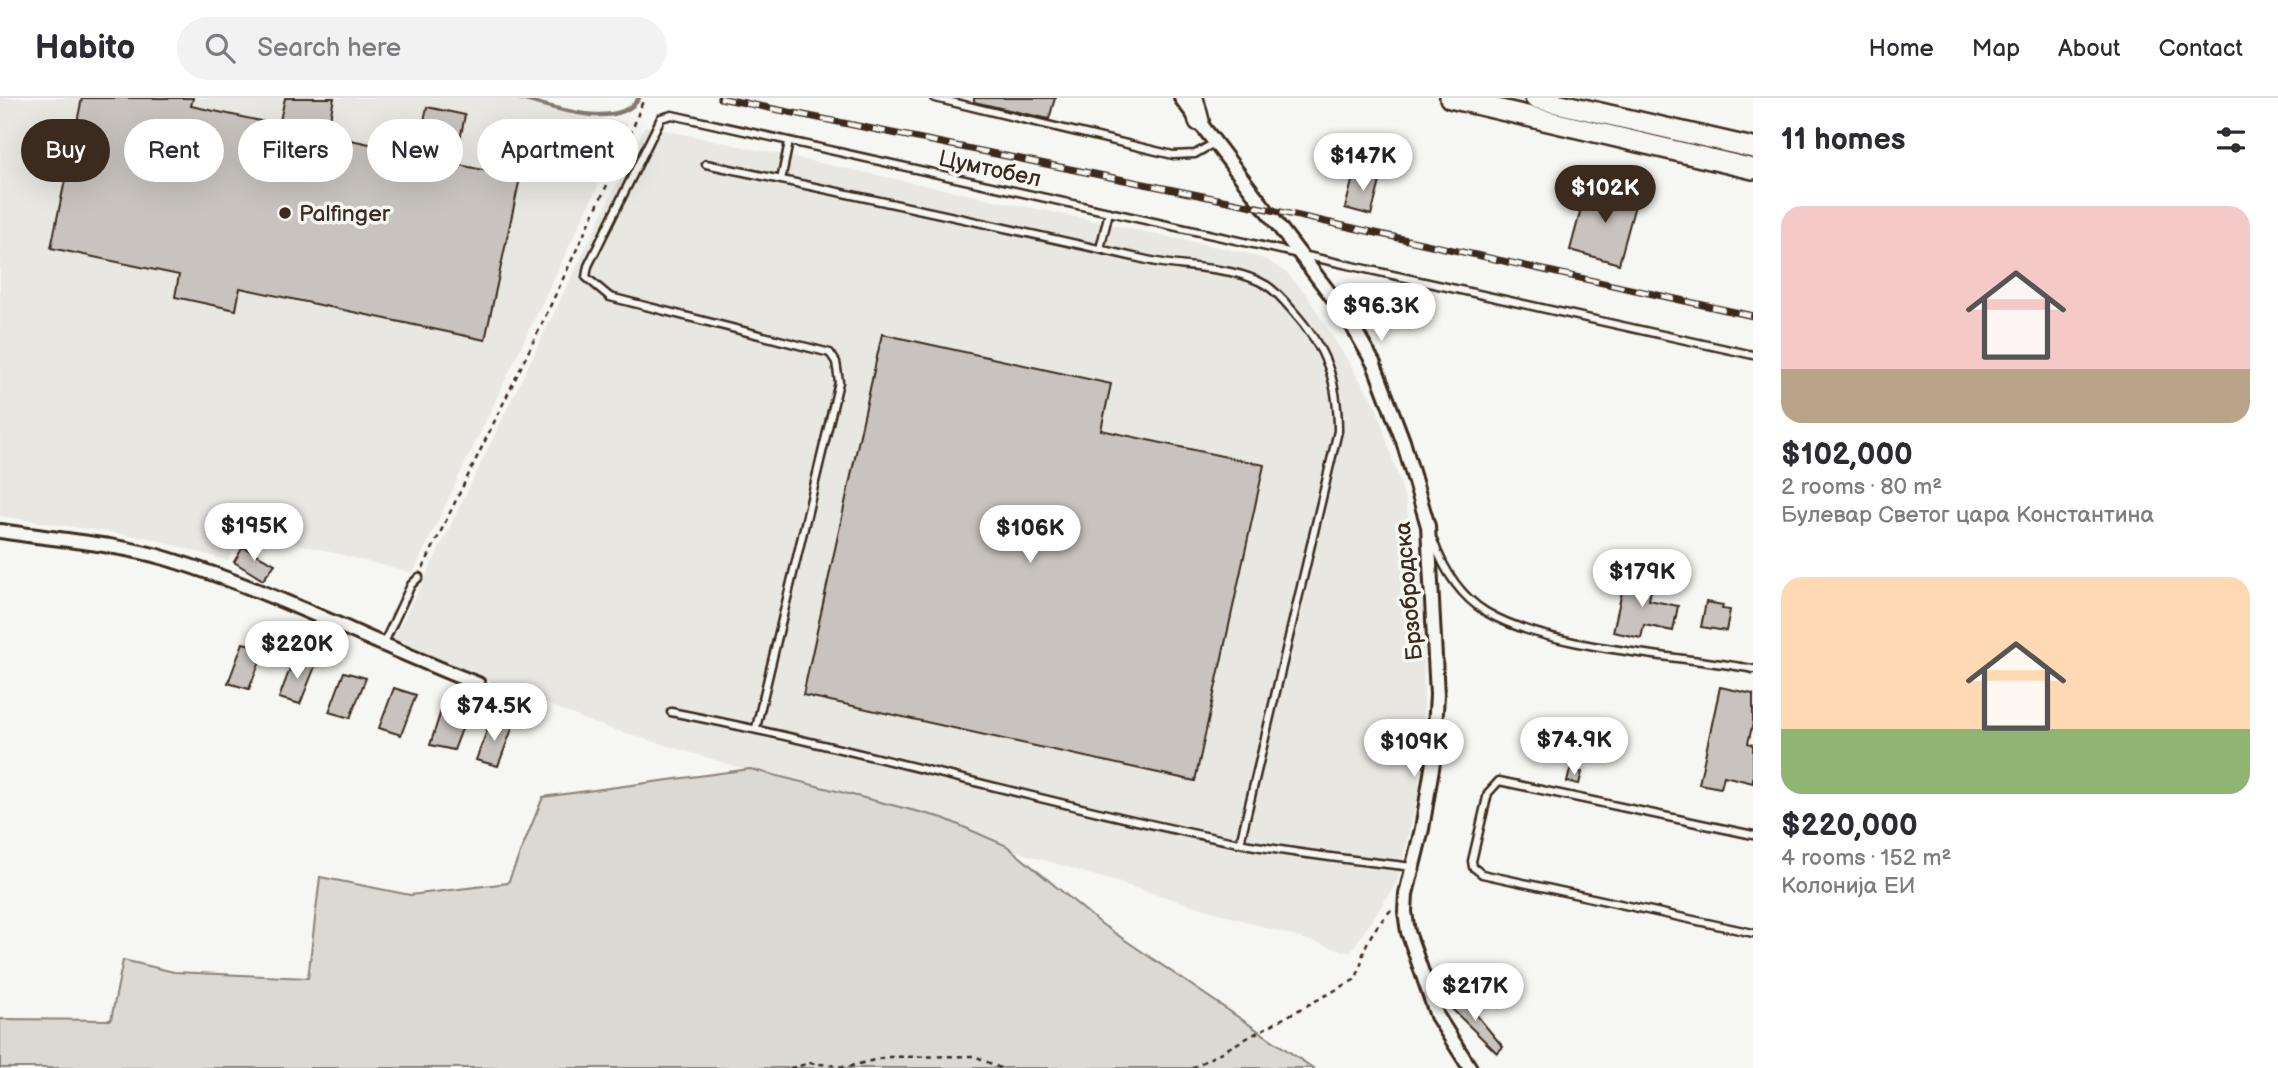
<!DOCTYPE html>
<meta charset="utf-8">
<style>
body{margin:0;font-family:"Balsamiq Sans",sans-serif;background:#f2f2f3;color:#2b2b33;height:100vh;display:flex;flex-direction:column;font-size:26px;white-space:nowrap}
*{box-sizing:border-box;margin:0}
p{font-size:23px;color:#7c7c81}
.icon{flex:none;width:38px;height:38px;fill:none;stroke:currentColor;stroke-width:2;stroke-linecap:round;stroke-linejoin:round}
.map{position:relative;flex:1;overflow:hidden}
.panel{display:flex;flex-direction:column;background:#fff;width:525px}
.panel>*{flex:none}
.top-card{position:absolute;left:21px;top:21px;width:665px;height:63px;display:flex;gap:14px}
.price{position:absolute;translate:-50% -60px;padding:0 16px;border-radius:24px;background:#fff;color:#222;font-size:23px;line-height:46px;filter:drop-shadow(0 2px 4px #0008)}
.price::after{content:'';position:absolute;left:50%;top:42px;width:21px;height:16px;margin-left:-10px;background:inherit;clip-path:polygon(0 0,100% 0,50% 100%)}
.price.on{background:#3b2a1e;color:#fff}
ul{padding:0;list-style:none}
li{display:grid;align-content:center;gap:14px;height:371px;padding:0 28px}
li span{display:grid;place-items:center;height:217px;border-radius:21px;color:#555}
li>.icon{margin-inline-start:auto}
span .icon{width:126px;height:126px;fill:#fffc;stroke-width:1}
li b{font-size:30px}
h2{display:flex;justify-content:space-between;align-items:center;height:84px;padding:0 28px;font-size:30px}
.chip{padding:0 24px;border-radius:32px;background:#fff;box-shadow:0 7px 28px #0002;font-size:24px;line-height:63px}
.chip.on{background:#3b2a1e;color:#fff}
header{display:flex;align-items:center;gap:42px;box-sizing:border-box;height:98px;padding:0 35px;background:#fff;border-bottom:2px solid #e1e1e2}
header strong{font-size:33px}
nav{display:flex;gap:38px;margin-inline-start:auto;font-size:24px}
.search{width:490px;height:63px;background:#f2f2f3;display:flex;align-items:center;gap:18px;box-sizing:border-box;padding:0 24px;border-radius:38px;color:#7c7c81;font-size:26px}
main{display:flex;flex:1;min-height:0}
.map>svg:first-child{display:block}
</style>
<header>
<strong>Habito</strong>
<div class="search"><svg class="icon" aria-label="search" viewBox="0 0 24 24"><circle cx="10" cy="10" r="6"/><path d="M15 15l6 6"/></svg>Search here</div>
<nav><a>Home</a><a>Map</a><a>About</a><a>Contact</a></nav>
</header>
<main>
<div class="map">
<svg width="1753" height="970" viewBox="0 0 1753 970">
<rect width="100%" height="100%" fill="#f6f6f2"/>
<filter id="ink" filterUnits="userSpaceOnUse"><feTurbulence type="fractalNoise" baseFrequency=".0143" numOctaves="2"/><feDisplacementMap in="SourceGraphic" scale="14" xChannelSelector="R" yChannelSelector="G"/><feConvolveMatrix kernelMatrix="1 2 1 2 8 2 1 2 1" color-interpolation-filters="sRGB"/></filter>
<g filter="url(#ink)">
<path fill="#e8e7e2" d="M0 0H501L628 25 413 475 240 431 228 463 154 441 0 418Z
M645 28 1245 155 1267 162 1288 176 1306 196 1376 308 1405 401 1422 505 1424 604 1418 698 1397 784 1350 855 593 625 392 543 426 478Z"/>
<path fill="#dad9d3" stroke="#8a8278" stroke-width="2" d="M750 671 943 720 1007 748 1100 825 1313 970H0V921L111 922 123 862 174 874 308 880 320 779 410 797 508 785 543 699Z"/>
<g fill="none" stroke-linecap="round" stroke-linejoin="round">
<path stroke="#857a71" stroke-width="4.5" d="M518 0C549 8 618 34 639 0"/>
</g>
<path fill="#c8c3be" stroke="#3b2a1e" stroke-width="2" d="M82 0H193L191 8 279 27 285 0H334L327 37 417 56 427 9 465 17 455 66 520 80 485 242 240 190 236 212 175 199 179 177 51 150Z
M974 0H1055L1049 21 974 4Z
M1355 72 1381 80 1371 117 1345 110Z
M1601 86 1638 96 1619 166 1570 152 1582 107 1594 110Z
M882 236 1111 286 1101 332 1264 367 1195 683 803 597Z
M243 449 275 466 263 482 234 464Z
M1626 476 1653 482 1649 502 1678 508 1673 533 1644 527 1641 540 1613 534Z
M1706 504 1723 507 1722 511 1730 512 1726 533 1701 529Z
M243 545 265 551 249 591 228 585Z
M294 560 316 566 300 606 279 600Z
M344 574 366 580 350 620 329 614Z
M1720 589 1753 596V625L1748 645 1753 647V685L1724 678 1721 690 1699 686Z
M394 590 416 597 401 637 379 630Z
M442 610 468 615 454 652 430 647Z
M491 622 513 628 498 668 476 662Z
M1570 672 1582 674 1579 686 1567 684Z
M1460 897 1503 949 1497 955 1448 907Z"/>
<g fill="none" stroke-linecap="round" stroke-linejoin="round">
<g stroke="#3b2a1e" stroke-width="11">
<path id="lane" d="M935 0 1173 57 1195 56 1214 45
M706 66C853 97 1000 128 1147 162 1184 171 1232 167 1266 187 1276 193 1285 204 1292 212 1326 250 1338 282 1338 333L1240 745
M781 82 789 44
M1100 151 1109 114
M1433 442C1443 470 1460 498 1486 514 1550 552 1677 557 1753 571
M383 547 411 487 419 479
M671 614C862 651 1049 707 1239 745 1296 756 1355 762 1412 769
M756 630 839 284 836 264 830 255 610 199 586 179 588 168 661 20 672 17 1753 257
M1753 737 1499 683 1488 695 1472 763 1473 769 1482 776 1753 835"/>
</g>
<g stroke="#3b2a1e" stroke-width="18">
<path id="street" d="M1181 0 1347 218 1374 266 1403 343 1428 428 1437 597 1433 664 1422 731 1406 796 1405 814 1408 834 1437 918 1470 970
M0 433C51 441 120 446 168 461 274 493 375 546 478 586"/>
</g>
<g stroke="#3b2a1e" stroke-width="24">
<path id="secondary" d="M1193 0 1199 23
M1450 0 1753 71
M1535 0 1753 50"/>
</g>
<path stroke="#3b2a1e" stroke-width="2.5" stroke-dasharray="5 5" stroke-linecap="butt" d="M423 470 538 234 630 38 644 0
M790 970 811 965 847 969 886 959 975 958 1000 970
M1192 970 1354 882C1363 869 1360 863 1365 850 1371 835 1380 824 1391 812"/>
<use href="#lane" stroke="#f6f6f2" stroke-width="6"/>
<use href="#street" stroke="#f6f6f2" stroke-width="12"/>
<use href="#secondary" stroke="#f6f6f2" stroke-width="19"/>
<g stroke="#3b2a1e" stroke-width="7">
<path id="rail" d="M720 0 1267 111 1753 218"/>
</g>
<use href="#rail" stroke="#f6f6f2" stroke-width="4.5" stroke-dasharray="13" stroke-linecap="butt"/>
</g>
</g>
<circle fill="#3b2a1e" stroke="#f6f6f2" stroke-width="2.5" cx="285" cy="115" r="7"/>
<g text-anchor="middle" stroke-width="7" stroke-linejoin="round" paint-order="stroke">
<g font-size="23" fill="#3b2a1e" stroke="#f6f6f2">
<text transform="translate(990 70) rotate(12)" y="8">Цумтобел</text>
<text transform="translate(1408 493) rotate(-95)" y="8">Брзобродска</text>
</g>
<g font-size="23" fill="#3b2a1e" stroke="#f6f6f2" text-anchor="start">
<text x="299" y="123">Palfinger</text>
</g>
</g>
</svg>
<b class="price" style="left:1363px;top:95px">$147K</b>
<b class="price on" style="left:1605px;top:127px">$102K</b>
<b class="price" style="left:1381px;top:245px">$96.3K</b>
<b class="price" style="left:254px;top:465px">$195K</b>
<b class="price" style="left:1030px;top:467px">$106K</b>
<b class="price" style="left:1642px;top:511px">$179K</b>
<b class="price" style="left:297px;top:583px">$220K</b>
<b class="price" style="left:494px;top:645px">$74.5K</b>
<b class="price" style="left:1574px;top:679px">$74.9K</b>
<b class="price" style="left:1414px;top:681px">$109K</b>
<b class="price" style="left:1475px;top:925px">$217K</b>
<div class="top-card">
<a class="chip on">Buy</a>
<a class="chip">Rent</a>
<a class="chip">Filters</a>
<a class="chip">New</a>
<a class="chip">Apartment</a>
</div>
</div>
<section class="panel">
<h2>11 homes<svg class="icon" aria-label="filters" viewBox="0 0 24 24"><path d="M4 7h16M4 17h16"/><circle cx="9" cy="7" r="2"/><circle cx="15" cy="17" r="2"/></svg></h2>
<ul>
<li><span style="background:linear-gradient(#f6c9c9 75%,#b9a48a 0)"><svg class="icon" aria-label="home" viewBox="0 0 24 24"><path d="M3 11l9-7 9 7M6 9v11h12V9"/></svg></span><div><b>$102,000</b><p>2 rooms · 80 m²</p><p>Булевар Светог цара Константина</p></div></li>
<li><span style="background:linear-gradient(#ffd9b3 70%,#8fb573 0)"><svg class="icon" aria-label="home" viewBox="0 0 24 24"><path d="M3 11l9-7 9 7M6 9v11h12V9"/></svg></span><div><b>$220,000</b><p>4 rooms · 152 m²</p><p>Колонија ЕИ</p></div></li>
</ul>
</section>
</main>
